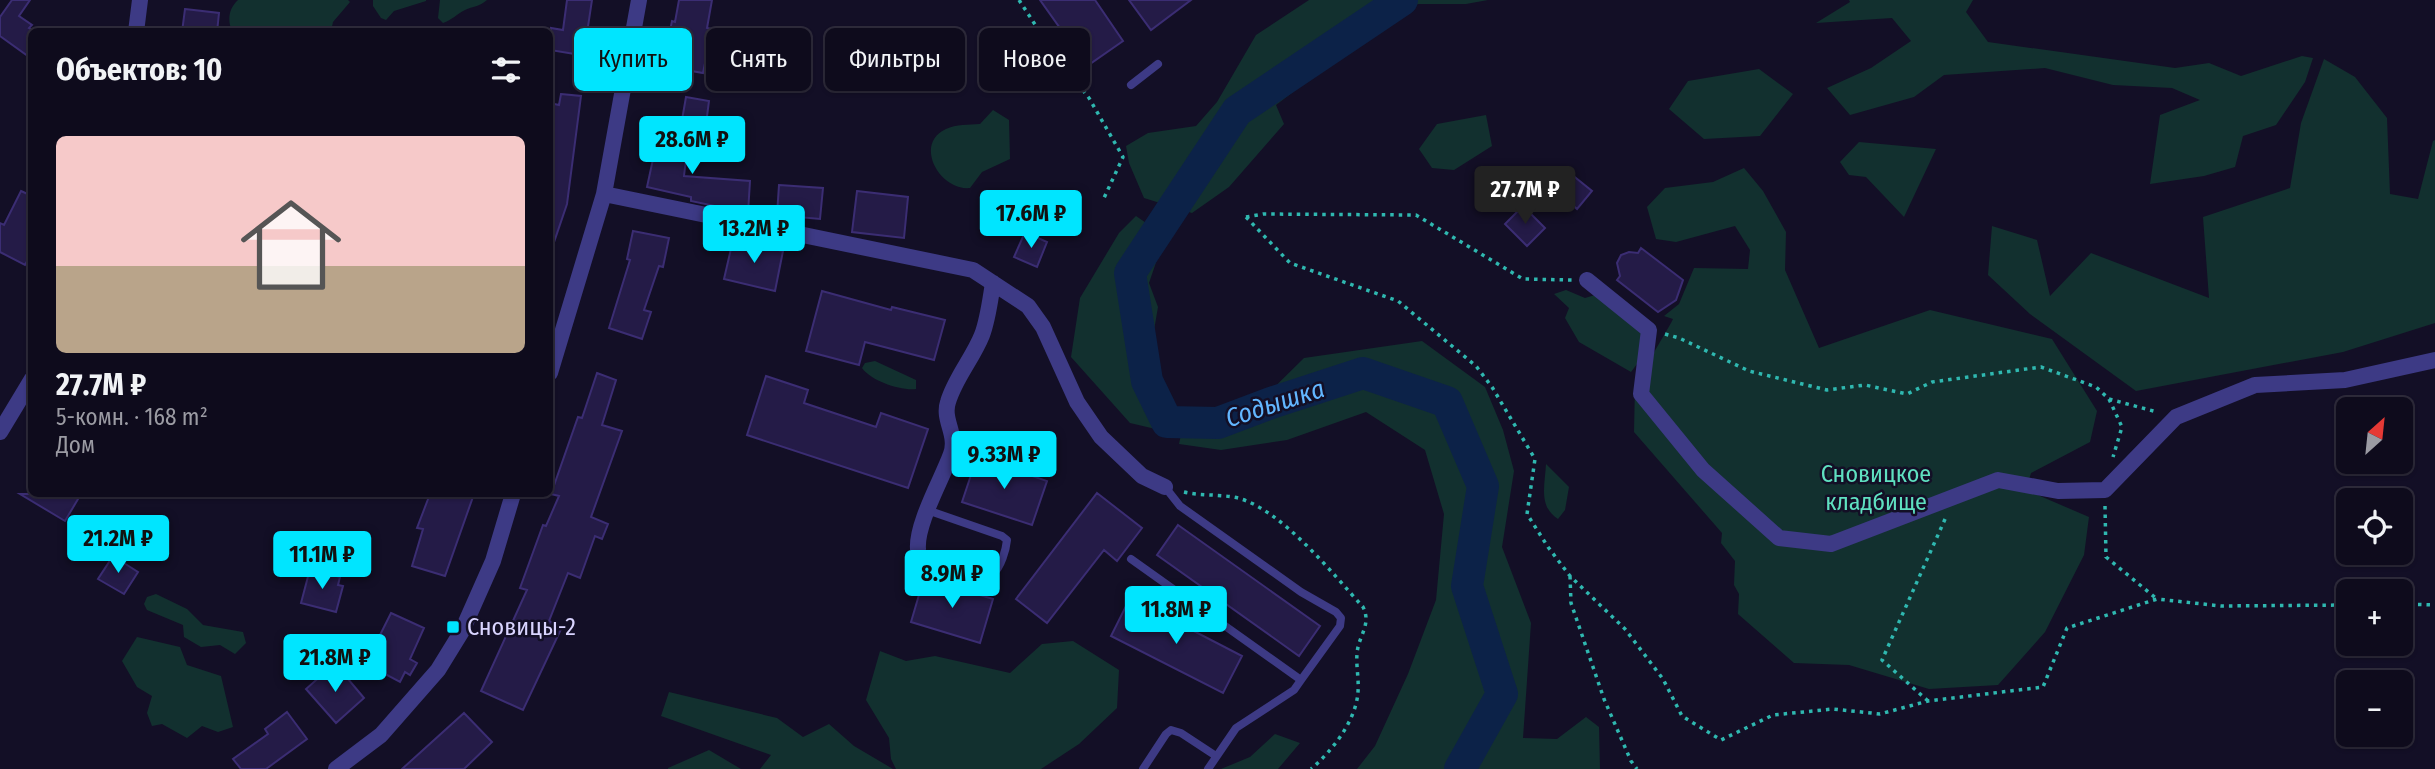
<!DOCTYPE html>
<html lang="ru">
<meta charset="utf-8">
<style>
body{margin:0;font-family:"Fira Sans Condensed",sans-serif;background:#1c1929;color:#f1f3f6;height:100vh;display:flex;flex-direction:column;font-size:26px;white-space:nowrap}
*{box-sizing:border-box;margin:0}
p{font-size:23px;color:#9b9ba3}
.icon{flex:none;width:38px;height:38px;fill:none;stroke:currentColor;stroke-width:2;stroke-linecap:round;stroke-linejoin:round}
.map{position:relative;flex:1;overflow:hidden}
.sheet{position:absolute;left:28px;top:28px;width:525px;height:469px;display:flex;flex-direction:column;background:#0e0b1c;border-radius:10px;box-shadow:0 2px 5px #0004,0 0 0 2px #2e2b3b}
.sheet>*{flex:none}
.banner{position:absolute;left:574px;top:28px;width:665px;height:63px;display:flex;gap:14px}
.needle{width:46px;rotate:27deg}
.controls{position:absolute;left:2336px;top:397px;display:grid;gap:14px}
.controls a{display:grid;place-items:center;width:77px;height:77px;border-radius:10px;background:#0e0b1c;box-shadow:0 2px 5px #0004,0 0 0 2px #2e2b3b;font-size:35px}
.price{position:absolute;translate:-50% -60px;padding:0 16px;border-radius:7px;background:#00e5ff;color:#111;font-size:23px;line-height:46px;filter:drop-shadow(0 2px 4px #0008)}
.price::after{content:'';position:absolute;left:50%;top:42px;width:21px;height:16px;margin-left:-10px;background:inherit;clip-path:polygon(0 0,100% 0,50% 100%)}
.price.current{background:#222;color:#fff}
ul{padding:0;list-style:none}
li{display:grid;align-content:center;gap:14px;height:371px;padding:0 28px}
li+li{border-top:2px solid #2e2b3b}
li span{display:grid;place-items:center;height:217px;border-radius:10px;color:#555}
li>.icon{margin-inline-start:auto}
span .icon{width:126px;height:126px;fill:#fffc;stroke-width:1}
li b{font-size:30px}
h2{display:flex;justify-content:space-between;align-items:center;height:84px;padding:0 28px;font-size:30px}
.chip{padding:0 24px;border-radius:10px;background:#0e0b1c;box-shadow:0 2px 5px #0004,0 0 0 2px #2e2b3b;font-size:24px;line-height:63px}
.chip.current{background:#00e5ff;color:#111}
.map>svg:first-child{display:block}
</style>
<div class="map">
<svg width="2435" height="769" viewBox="0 0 2435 769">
<rect width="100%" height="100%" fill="#130f26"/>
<path fill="#12302f" d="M238 0H348L350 2 333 22 331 31 257 32 254 29 247 31H232C227 20 229 8 238 0Z
M373 0H426V1L394 11 386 20 381 18 373 6Z
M440 0H487C479 7 473 6 465 10 457 14 452 20 443 23L438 18Z
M1309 0H1488L1466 4H1418L1339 57 1276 105 1284 124 1229 187 1192 213 1144 198 1129 163 1126 146 1148 133 1196 126 1217 102 1256 35Z
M1849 0H1973L1966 12 1988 42 2175 68 2209 63 2241 76 2302 56 2313 58 2305 82 2276 125 2243 136 2235 167 2204 176 2150 184 2160 115 2200 100 2172 88 2113 85 2045 68 1944 75 1914 97 1850 115 1827 88 1871 68 1911 41 1892 18 1816 23 1850 2Z
M2324 59 2355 77 2387 118 2390 194 2418 199 2433 141 2435 140V323L2343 352 2136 391 2030 314 1988 275 1992 226 2037 240 2050 296 2091 253 2209 298 2203 217 2290 188 2301 123Z
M1759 69 1793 94 1760 136 1704 139 1669 109 1688 81Z
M993 110 1009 120 1010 159 982 172 970 188C940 191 913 144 946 129 956 124 969 125 980 124Z
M1486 115 1492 146 1454 170 1432 168 1419 149 1437 124Z
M1859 142 1936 149 1904 217 1866 177 1849 175 1840 162Z
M1744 168 1763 191 1786 232 1785 270 1819 348 1930 310 2052 339 2097 411 2090 442 2031 473 2026 490 2089 517 2084 555 2045 632 1998 685 1929 689 1849 665 1794 663 1738 614 1739 594 1734 585 1735 561 1721 543 1722 533 1634 432 1635 385 1671 323 1673 319 1664 316 1679 304 1694 268 1748 269 1750 250 1735 226 1676 242 1656 239 1647 207 1665 188 1713 182Z
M1136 216 1165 236 1149 283 1158 307 1152 342 1164 431 1130 423 1071 357 1080 298 1119 233Z
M1566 290 1585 298 1595 295 1644 327 1646 352 1631 372 1579 342 1565 318 1569 308 1554 294Z
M1422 341 1485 387 1503 430 1514 471 1502 547 1531 623 1523 738 1557 739 1586 717 1599 727 1600 769H1357L1375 746 1408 674 1436 600 1444 514 1425 450 1366 412 1287 440 1221 450 1179 444 1182 430 1226 435 1304 358Z
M875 361 916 380V389C901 391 871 381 862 368L865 363Z
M1546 464 1569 487 1565 510 1558 519C1538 506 1545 485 1546 464Z
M156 594 187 609 203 625 243 632 246 643 235 654 220 645 201 647 184 637 183 625 147 610 144 604 147 597Z
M137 637 180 647 187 665 221 676 233 727 218 732 202 726 187 738 162 724 152 726 147 713 152 696 137 687 122 661Z
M1073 641 1119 670 1117 708 1079 744 1041 769H896L891 759 889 738 866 700 880 651 906 661 935 656 1010 673 1042 644Z
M669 692 777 718 803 737 829 724 854 746 893 769H760L771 755 661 716Z
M1275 734 1300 743 1278 769H1221L1250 757Z
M709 750 741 769H668V768Z"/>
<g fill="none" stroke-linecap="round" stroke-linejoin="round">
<path stroke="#0c2248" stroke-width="32" d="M1402 0 1237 111 1130 273 1147 381 1167 422 1218 423 1271 403 1363 373 1447 402 1483 486 1467 586 1502 694 1460 769"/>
</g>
<path fill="#241b47" stroke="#3b2d73" stroke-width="2" d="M12 0H30L19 16 32 25 29 28 32 30V59L0 36V17Z
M567 0H592L587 33 590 34 587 56 550 50 551 28 563 30Z
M679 0H712L707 28 712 29 703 73 663 66 672 21 675 22Z
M1040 0H1095L1123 41 1087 66Z
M1129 0H1191L1151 30Z
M185 9 219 13 217 32H182Z
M561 94 581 96 567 204 552 248 550 247V103L559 105Z
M686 97 709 101 706 124 682 120Z
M655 129 689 134 684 176 750 181 748 213 691 201V197L647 187 655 150H652Z
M1566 170 1592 191 1577 209 1552 187Z
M779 185 823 188 820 219 777 215Z
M21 191 32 196V252L25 265 0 252V223L4 225Z
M857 191 908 197 904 238 852 232Z
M1523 206 1545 228 1527 246 1505 224Z
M633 231 669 238 663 267 659 266 644 310 651 312 642 339 609 328 630 260 627 259Z
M1025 232 1047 242 1037 267 1014 257Z
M733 240 783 251 775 291 724 279Z
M1641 248 1683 280 1676 300 1658 312 1617 280 1620 276 1617 263 1621 255 1629 252 1638 253Z
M822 291 891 310 892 307 945 320 934 360 865 342 859 365 806 351Z
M597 373 616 380 602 425 622 431 591 517 608 524 602 539 595 536 580 578 568 573 549 621 562 627 523 710 481 691 527 590 520 588 543 525 546 526 559 496 551 494 578 417 582 418Z
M766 376 808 390 804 403 876 427 881 413 928 429 908 488 747 435Z
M977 457 1047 481 1032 525 962 502Z
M1097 493 1142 528 1117 561 1104 550 1047 623 1016 599Z
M20 494H81L65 521Z
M430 494H474L445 576 412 566 423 529 417 528Z
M1178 525 1320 626 1299 656 1157 555Z
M113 556 138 572 124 594 98 579Z
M310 569 340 577 338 585 343 586 336 612 301 603Z
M924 578 993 599 980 643 911 622Z
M1130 598 1242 656 1223 693 1111 636Z
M391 613 424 628 410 659 417 663 410 675 405 672 400 682 370 666 382 643 377 641Z
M332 666 340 676 343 673 364 698 336 723 306 689Z
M287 712 307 739 266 769H241L233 759 268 734 265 729Z
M464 713 492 742 464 769H402Z"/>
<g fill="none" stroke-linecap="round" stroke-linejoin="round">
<path stroke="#2fb8b0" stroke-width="3.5" stroke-dasharray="3.5 5" stroke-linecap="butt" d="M1019 0 1053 52 1089 98 1123 157 1104 198
M1246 217 1290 263 1398 301 1476 366 1492 387 1535 459 1527 514 1548 547 1570 576 1625 629 1663 679 1682 716 1721 740 1773 715 1833 709 1880 714 1928 701 2043 687 2067 628 2157 599 2221 606 2348 605
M1246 217 1263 214 1416 215 1523 279 1572 280
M1665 334 1679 338 1749 371 1827 390 1865 385 1907 394 1932 382 2041 367 2096 387 2109 399 2157 412
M2109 399 2122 427 2113 457
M1184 492C1201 496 1220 494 1238 498 1282 510 1333 574 1363 607 1372 625 1358 636 1357 654 1356 666 1359 679 1358 692 1356 721 1332 751 1311 769
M2105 506 2106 557 2157 599
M1570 576 1571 603 1604 699 1631 761 1637 769
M2401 604 2435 605
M1928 701 1882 660 1946 517"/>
<path stroke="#3d3a85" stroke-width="8" d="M1131 85 1158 64
M918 549 924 554 993 574C1001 567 1006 550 1007 540L1002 536 927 510
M1131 559 1301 680 1340 626 1341 618 1336 612 1301 592 1180 506 1165 487
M1143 769 1166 734 1171 730 1181 733 1216 756
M1208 769 1236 728 1294 690 1301 680"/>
<path stroke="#3d3a85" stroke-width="16" d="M136 32 140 0
M604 194 973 270 1028 306 1043 327 1077 402 1101 437 1142 476 1165 487
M1587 280 1649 330 1641 394 1703 470 1779 538 1831 544 1998 480 2058 491 2105 490 2176 417 2255 385 2345 380 2435 360
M550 373 604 194 639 0
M0 432 32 379
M918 549C916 524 942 479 951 454 958 435 942 420 948 402 955 378 973 358 982 335 988 319 990 301 993 283
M336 769 381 735 438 670 462 631 493 561 513 494"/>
</g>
<rect fill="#00e5ff" stroke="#130f26" stroke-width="2.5" x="446" y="620" width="14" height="14" rx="3.5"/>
<g text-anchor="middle" stroke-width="5" stroke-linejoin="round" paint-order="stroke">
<g font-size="24" fill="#5fe0c0" stroke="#130f26">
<text x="1876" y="482">Сновицкое<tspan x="1876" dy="28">кладбище</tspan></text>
</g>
<g font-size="24" fill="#d9d4ff" stroke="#130f26" text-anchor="start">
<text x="467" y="635">Сновицы-2</text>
</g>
<g font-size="26" font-style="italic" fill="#62b6ff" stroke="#130f26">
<text transform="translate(1275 403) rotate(-18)" y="9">Содышка</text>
</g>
</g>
</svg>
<div class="controls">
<a><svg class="needle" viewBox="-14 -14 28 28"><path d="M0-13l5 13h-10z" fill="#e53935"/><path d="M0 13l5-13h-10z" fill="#9b9ba3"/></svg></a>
<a><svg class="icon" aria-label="locate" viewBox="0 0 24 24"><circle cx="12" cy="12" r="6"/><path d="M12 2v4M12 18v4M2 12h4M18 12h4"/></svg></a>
<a>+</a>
<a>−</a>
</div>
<b class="price" style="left:692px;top:176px">28.6M ₽</b>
<b class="price current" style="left:1525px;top:226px">27.7M ₽</b>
<b class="price" style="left:1031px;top:250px">17.6M ₽</b>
<b class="price" style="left:754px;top:265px">13.2M ₽</b>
<b class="price" style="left:1004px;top:491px">9.33M ₽</b>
<b class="price" style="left:118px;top:575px">21.2M ₽</b>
<b class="price" style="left:322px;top:591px">11.1M ₽</b>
<b class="price" style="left:952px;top:610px">8.9M ₽</b>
<b class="price" style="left:1176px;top:646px">11.8M ₽</b>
<b class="price" style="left:335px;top:694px">21.8M ₽</b>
<div class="banner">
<a class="chip current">Купить</a>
<a class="chip">Снять</a>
<a class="chip">Фильтры</a>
<a class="chip">Новое</a>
</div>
<section class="sheet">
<h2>Объектов: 10<svg class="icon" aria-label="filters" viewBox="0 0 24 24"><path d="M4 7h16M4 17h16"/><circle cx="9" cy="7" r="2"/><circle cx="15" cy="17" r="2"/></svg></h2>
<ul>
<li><span style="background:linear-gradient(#f6c9c9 60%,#b9a48a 0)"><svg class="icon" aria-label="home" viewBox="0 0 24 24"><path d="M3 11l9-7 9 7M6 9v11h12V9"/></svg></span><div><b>27.7M ₽</b><p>5-комн. · 168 m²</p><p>Дом</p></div></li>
</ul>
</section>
</div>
